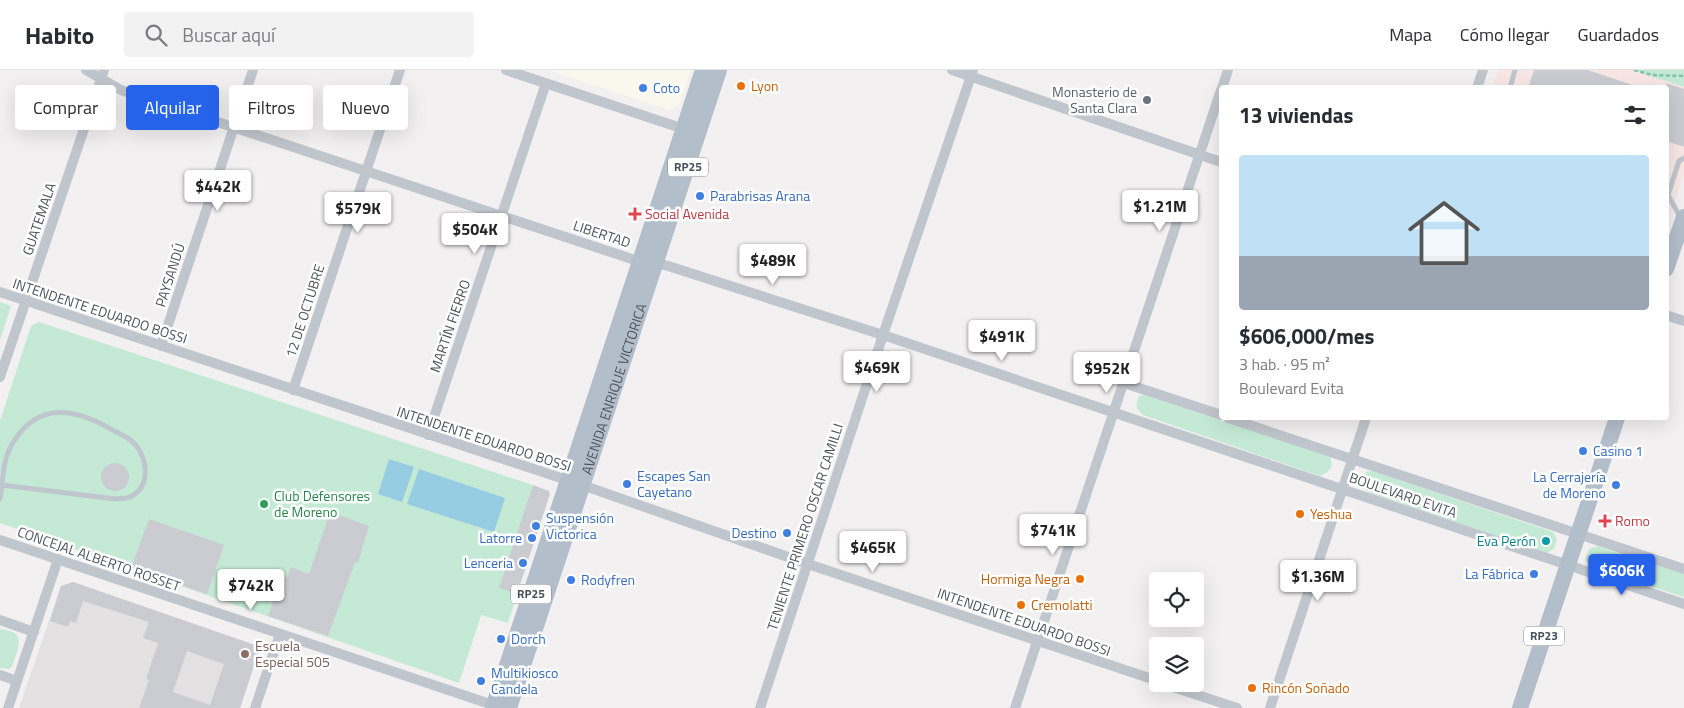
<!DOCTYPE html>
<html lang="es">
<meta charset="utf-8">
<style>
body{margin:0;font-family:"Titillium Web",sans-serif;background:#f2f2f3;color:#2b2b33;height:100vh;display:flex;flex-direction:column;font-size:19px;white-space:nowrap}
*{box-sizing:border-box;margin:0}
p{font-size:16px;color:#7c7c81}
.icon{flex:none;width:28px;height:28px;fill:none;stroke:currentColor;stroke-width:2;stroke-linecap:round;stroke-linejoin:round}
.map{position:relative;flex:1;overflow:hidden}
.details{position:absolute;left:1219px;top:15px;width:450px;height:335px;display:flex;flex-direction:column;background:#fff;border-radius:5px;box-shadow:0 5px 20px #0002}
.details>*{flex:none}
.top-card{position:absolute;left:15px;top:15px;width:475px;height:45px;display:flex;gap:10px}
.controls{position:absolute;left:1149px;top:502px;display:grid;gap:10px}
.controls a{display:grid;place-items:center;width:55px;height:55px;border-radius:5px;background:#fff;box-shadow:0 5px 20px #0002;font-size:25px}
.price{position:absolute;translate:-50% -42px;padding:0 11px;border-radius:5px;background:#fff;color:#222;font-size:16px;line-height:32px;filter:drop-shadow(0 1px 2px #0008)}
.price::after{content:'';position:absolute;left:50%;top:30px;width:15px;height:11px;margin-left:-8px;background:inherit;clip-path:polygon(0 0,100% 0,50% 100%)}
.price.active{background:#2563eb;color:#fff}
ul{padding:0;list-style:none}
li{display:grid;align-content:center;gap:10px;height:265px;padding:0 20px}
li span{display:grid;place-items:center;height:155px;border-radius:5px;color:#555}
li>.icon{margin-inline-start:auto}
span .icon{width:90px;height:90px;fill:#fffc;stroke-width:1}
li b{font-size:21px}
h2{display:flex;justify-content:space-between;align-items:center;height:60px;padding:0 20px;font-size:21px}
.chip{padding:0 18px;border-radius:5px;background:#fff;box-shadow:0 5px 20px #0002;font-size:18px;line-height:45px}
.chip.active{background:#2563eb;color:#fff}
header{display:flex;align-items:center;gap:30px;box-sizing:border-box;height:70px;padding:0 25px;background:#fff;border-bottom:1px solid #e1e1e2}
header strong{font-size:24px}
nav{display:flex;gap:28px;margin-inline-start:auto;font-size:18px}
.search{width:350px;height:45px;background:#f2f2f3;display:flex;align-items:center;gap:12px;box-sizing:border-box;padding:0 18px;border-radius:5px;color:#7c7c81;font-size:19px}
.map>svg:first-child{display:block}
</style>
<header>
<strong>Habito</strong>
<div class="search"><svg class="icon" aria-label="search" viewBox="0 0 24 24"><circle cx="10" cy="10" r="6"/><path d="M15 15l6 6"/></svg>Buscar aquí</div>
<nav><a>Mapa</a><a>Cómo llegar</a><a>Guardados</a></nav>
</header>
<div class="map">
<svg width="1684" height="638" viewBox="0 0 1684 638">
<rect width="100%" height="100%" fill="#f2f0f0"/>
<path fill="#faf7ec" d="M548 0H691L679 36 669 40Z"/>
<path fill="#e3e1e1" d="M73 512 255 575 258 583 240 638H19L61 516Z"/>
<path fill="#f8e7e4" d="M1498 0H1632L1684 17V103L1666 156V18H1492Z"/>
<path fill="#c4ead5" d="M1632 0H1684V17Z
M0 232 11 236 0 270Z
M39 252 533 415 500 518 517 524 508 553 481 545 459 613 0 453V351L31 256Z
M1144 325 1330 387C1334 397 1330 402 1320 406L1143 345C1136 339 1135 335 1139 326Z
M1372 401 1553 462 1557 469 1554 479 1547 483 1367 422C1361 415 1360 410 1366 402Z
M1597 476 1684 504V527L1591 497 1585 490 1589 479Z
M0 559C5 560 12 561 16 564 23 570 14 593 10 599L0 598Z"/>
<path fill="#97cde2" d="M389 389 414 397 402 432 378 424Z
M419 399 505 428 494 462 407 434Z"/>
<path fill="#cbccd2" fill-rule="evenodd" d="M1534 0H1588L1635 16V18H1528Z
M1666 13 1684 19V77L1666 71Z
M101 407a14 14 0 1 1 28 0a14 14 0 1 1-28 0Z
M533 415 549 421 550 424 517 524 499 518Z
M330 442 369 456 358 493 355 492 328 566 268 546 282 507 287 508 291 497 309 504Z
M149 449 224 475 207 524 131 498Z
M73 512 255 575 258 584 240 638H139L149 610 146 609 158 573 143 568 149 552 83 531 76 553 70 551 68 557 50 551 61 516ZM187 581 224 594 210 635 173 622Z"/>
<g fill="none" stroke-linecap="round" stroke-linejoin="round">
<path stroke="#80c4a7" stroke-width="2.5" stroke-dasharray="4 2.5" stroke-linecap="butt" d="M1634 0 1652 5 1684 6"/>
<path stroke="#c0c6cd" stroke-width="5" d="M1510 18 1515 0
M1680 147 1668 125 1679 91 1684 88
M0 429C3 413 2 395 9 380 32 334 68 335 109 358 117 363 129 367 135 374 148 390 151 417 130 427 125 429 119 428 115 429L2 415"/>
<path stroke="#c0c6cd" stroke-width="10" d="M86 0 121 20 641 192 665 195 883 265 1684 534
M506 0 684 59
M952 0 1221 92
M1222 18 1228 0
M1477 18 1483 0
M0 222 582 415 808 494 1158 611
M1666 245 1684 251
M161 276 253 0
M0 307 104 0
M1124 313 1221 345
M293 320 400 0
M1228 348 1684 499
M428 365 546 13
M0 470 499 637
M0 550 34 562
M0 605 17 611
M1164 614 1237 638
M8 638 58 489
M255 638 280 564
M760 638 883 265 973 0
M1015 638 1221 20
M1270 638 1366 348"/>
<g stroke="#b3becb" stroke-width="16">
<path d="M1666 199 1684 147"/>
<path d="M493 638 703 0"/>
<path id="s1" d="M509 638 719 0"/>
<path d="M1520 638 1617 348"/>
</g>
</g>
<g fill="#e8710a" stroke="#fff" stroke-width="2">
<circle cx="741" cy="16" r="5"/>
<circle cx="1300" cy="444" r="5"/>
<circle cx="1080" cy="509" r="5"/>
<circle cx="1021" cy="535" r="5"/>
<circle cx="1252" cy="618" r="5"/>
</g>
<g fill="#3f7fe0" stroke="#fff" stroke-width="2">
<circle cx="643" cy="18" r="5"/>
<circle cx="700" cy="126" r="5"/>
<circle cx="1583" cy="381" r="5"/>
<circle cx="627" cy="414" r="5"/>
<circle cx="1616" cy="415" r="5"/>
<circle cx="536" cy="456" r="5"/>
<circle cx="787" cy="463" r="5"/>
<circle cx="532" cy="468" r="5"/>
<circle cx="523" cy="493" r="5"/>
<circle cx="1534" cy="504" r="5"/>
<circle cx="571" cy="510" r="5"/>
<circle cx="501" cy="569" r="5"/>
<circle cx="481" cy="611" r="5"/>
</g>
<circle fill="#6b7280" stroke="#fff" stroke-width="2" cx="1147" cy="30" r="5"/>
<g fill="#e0444e" stroke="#fff" stroke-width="2">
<path d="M632.5 136.5h5v5h5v5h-5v5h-5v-5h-5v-5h5z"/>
<path d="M1602.5 443.5h5v5h5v5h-5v5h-5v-5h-5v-5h5z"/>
</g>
<circle fill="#2e9e5b" stroke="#fff" stroke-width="2" cx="264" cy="434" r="5"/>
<circle fill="#0f9aa8" stroke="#fff" stroke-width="2" cx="1546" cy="471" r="5"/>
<circle fill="#8d6e63" stroke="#fff" stroke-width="2" cx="245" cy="584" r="5"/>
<g text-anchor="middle" stroke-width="5" stroke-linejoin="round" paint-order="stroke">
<g fill="#fff" stroke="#80868c" stroke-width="1">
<rect x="668" y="87.5" width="40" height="19" rx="4"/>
<rect x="511" y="514.5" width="40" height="19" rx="4"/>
<rect x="1524" y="556.5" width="40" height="19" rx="4"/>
</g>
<g font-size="12" font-weight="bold" fill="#4a525b">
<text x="688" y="101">RP25</text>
<text x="531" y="528">RP25</text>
<text x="1544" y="570">RP23</text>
</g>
<g font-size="14" fill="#c56008" stroke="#fff" text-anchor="start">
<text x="751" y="21">Lyon</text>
<text x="1310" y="449">Yeshua</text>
<text x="1070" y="514" text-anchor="end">Hormiga Negra</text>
<text x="1031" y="540">Cremolatti</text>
<text x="1262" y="623">Rincón Soñado</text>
</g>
<g font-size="14" fill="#366cbe" stroke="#fff" text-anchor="start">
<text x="653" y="23">Coto</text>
<text x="710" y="131">Parabrisas Arana</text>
<text x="1593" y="386">Casino 1</text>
<text x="637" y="411">Escapes San<tspan x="637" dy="16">Cayetano</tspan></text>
<text x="1606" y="412" text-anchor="end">La Cerrajería<tspan x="1606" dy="16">de Moreno</tspan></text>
<text x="546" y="453">Suspensión<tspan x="546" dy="16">Victorica</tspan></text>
<text x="777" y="468" text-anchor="end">Destino</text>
<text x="522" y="473" text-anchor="end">Latorre</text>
<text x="513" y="498" text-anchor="end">Lenceria</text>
<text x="1524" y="509" text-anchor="end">La Fábrica</text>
<text x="581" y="515">Rodyfren</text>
<text x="511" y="574">Dorch</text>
<text x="491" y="608">Multikiosco<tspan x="491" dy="16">Candela</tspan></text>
</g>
<g font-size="14" fill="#5b616d" stroke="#fff" text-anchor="end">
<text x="1137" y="27">Monasterio de<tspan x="1137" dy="16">Santa Clara</tspan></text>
</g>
<g font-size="14" fill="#be3a42" stroke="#fff" text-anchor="start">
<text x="645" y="149">Social Avenida</text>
<text x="1615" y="456">Romo</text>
</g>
<g font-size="14" fill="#4a525b" stroke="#fff">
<text transform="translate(39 149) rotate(-71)" y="5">GUATEMALA</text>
<text transform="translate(602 164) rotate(18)" y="5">LIBERTAD</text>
<text transform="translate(170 205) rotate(-72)" y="5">PAYSANDÚ</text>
<text transform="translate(100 241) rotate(18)" y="5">INTENDENTE EDUARDO BOSSI</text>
<text transform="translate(305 241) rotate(-72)" y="5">12 DE OCTUBRE</text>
<text transform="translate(450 256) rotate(-71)" y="5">MARTÍN FIERRO</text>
<text dy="5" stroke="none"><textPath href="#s1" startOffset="336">AVENIDA ENRIQUE VICTORICA</textPath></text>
<text transform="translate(484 369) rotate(18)" y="5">INTENDENTE EDUARDO BOSSI</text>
<text transform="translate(1403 425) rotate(19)" y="5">BOULEVARD EVITA</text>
<text transform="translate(805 457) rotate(-72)" y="5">TENIENTE PRIMERO OSCAR CAMILLI</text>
<text transform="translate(99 489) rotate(19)" y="5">CONCEJAL ALBERTO ROSSET</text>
<text transform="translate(1024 552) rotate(19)" y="5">INTENDENTE EDUARDO BOSSI</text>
</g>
<g font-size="14" fill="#27864d" stroke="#fff" text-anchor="start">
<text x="274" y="431">Club Defensores<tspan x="274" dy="16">de Moreno</tspan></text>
</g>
<g font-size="14" fill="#0d838f" stroke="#fff" text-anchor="end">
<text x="1536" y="476">Eva Perón</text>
</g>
<g font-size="14" fill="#785e54" stroke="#fff" text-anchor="start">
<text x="255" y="581">Escuela<tspan x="255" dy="16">Especial 505</tspan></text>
</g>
</g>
</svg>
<div class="controls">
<a><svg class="icon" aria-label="locate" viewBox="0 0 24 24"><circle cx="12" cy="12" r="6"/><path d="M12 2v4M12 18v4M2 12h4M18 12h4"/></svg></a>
<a><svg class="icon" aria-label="layers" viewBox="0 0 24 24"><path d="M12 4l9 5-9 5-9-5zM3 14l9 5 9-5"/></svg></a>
</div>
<b class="price" style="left:218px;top:142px">$442K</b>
<b class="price" style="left:1160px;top:162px">$1.21M</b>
<b class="price" style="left:358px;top:164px">$579K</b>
<b class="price" style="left:475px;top:185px">$504K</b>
<b class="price" style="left:773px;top:216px">$489K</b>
<b class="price" style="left:1002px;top:292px">$491K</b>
<b class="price" style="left:877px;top:323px">$469K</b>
<b class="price" style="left:1107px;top:324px">$952K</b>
<b class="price" style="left:1053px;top:486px">$741K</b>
<b class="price" style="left:873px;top:503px">$465K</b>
<b class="price active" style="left:1622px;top:526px">$606K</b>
<b class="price" style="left:1318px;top:532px">$1.36M</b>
<b class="price" style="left:251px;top:541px">$742K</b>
<div class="top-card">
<a class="chip">Comprar</a>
<a class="chip active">Alquilar</a>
<a class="chip">Filtros</a>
<a class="chip">Nuevo</a>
</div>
<section class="details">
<h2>13 viviendas<svg class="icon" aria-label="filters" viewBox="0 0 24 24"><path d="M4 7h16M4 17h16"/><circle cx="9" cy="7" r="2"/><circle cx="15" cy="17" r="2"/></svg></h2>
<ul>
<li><span style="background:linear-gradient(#bfe0f5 65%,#9aa5b1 0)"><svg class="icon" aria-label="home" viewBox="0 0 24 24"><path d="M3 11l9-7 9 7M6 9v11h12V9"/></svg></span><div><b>$606,000/mes</b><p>3 hab. · 95 m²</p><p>Boulevard Evita</p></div></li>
</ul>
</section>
</div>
